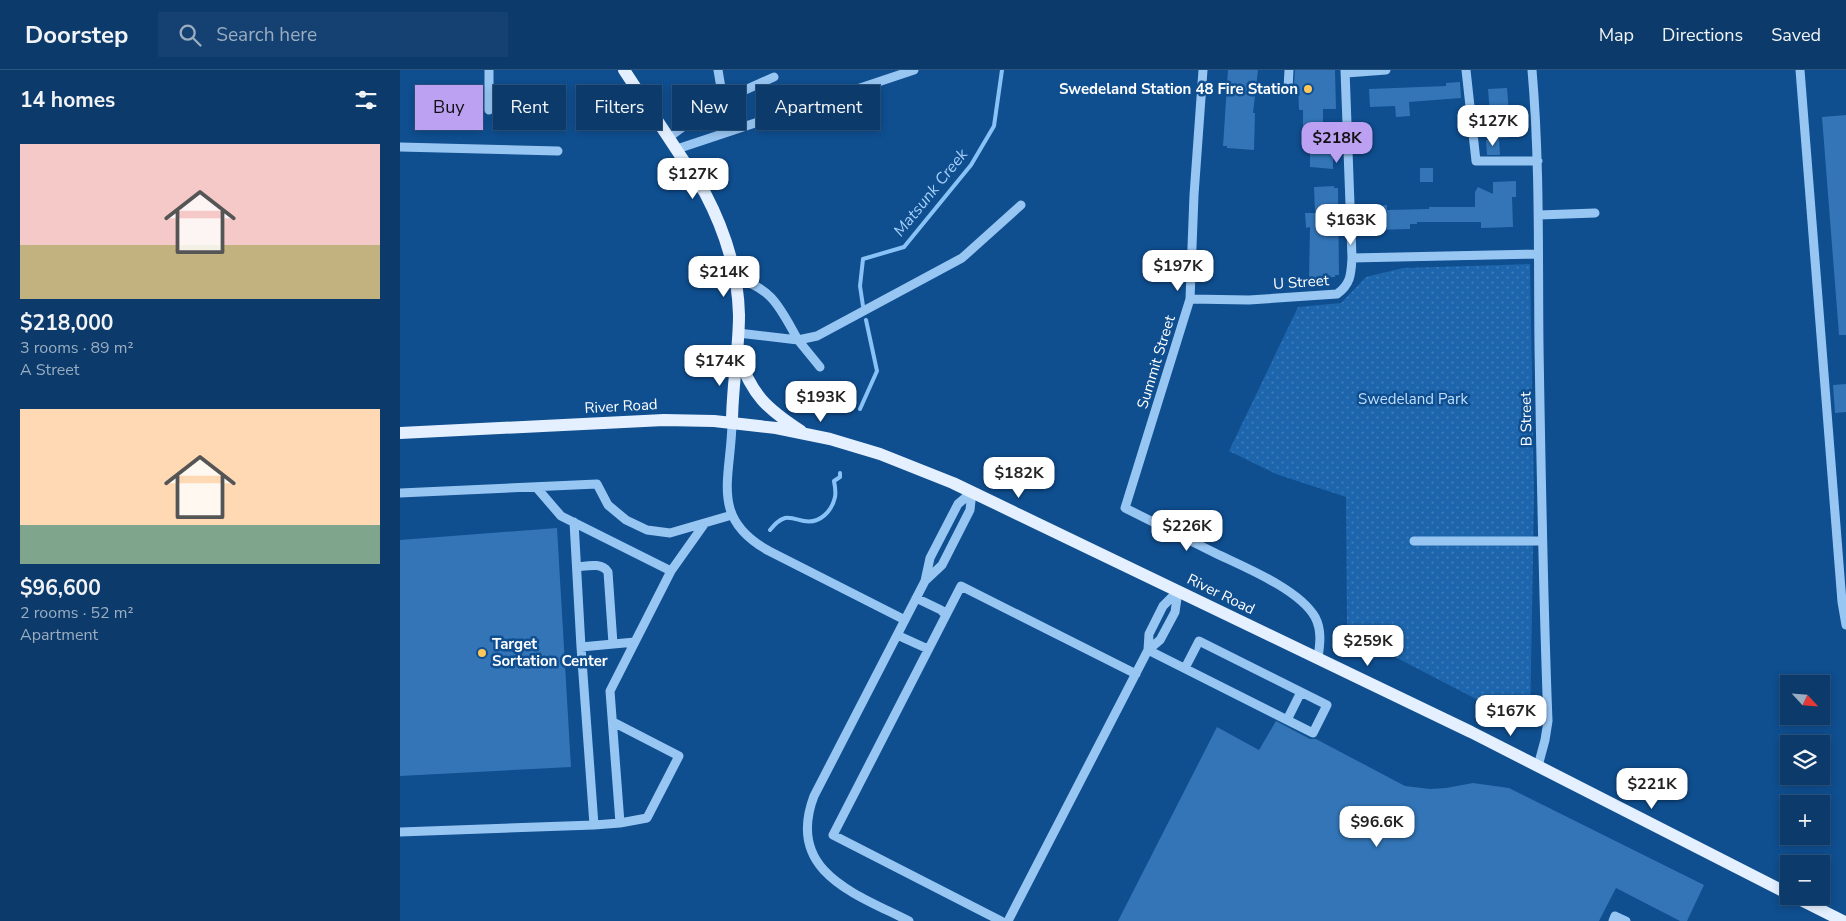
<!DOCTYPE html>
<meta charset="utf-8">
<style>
body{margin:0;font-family:"Nunito Sans",sans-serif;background:#144171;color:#f1f3f6;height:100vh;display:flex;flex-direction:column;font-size:19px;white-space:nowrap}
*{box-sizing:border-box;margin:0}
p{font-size:16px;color:#9aadc1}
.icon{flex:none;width:28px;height:28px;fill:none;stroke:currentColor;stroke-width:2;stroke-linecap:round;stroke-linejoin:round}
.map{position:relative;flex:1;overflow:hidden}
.sheet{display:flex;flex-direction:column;background:#0b3a6b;width:400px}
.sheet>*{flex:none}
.top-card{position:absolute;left:15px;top:15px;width:475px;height:45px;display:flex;gap:10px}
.needle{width:32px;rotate:116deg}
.tools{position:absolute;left:1380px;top:605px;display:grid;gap:10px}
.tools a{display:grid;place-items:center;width:50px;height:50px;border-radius:0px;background:#0b3a6b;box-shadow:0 2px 8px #0003,0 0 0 1px #2b547e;font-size:25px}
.price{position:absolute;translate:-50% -42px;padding:0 11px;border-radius:10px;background:#fff;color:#222;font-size:16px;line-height:32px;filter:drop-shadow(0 1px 2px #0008)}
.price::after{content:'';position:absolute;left:50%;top:30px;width:15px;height:11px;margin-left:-8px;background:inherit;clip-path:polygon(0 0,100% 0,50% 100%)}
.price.on{background:#bca0f2;color:#111}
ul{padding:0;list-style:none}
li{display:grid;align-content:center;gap:10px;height:265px;padding:0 20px}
li span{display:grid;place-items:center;height:155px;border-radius:0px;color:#555}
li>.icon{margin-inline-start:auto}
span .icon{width:90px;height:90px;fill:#fffc;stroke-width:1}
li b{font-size:21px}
h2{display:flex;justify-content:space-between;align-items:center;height:60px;padding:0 20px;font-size:21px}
.tag{padding:0 18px;border-radius:0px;background:#0b3a6b;box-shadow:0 2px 8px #0003,0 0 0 1px #2b547e;font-size:18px;line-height:45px}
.tag.on{background:#bca0f2;color:#111}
header{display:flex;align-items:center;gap:30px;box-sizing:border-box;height:70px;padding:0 25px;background:#0b3a6b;border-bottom:1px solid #2b547e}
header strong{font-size:24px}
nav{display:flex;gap:28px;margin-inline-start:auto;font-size:18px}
.search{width:350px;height:45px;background:#144171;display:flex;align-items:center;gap:12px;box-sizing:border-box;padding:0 18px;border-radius:0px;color:#9aadc1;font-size:19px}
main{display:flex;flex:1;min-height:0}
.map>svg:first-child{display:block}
</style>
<header>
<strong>Doorstep</strong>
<div class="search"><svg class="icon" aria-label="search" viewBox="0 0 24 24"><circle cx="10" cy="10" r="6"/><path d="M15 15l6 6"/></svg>Search here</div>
<nav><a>Map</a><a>Directions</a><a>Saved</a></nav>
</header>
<main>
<section class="sheet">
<h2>14 homes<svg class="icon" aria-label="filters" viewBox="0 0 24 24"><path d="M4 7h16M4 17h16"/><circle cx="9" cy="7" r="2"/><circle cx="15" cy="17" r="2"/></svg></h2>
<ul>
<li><span style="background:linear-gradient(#f6c9c9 65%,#c2b280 0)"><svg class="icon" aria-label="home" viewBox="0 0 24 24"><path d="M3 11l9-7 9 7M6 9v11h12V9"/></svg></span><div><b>$218,000</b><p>3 rooms · 89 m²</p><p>A Street</p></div></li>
<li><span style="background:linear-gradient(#ffd9b3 75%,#7fa58c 0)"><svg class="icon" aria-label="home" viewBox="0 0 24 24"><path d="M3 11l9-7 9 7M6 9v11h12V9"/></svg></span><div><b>$96,600</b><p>2 rooms · 52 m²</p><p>Apartment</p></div></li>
</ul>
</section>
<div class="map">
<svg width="1446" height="851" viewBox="0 0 1446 851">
<defs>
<pattern id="green-dots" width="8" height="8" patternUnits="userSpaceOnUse" patternTransform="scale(1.25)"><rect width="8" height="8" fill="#1d66ad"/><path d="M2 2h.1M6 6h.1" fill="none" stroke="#3f7db9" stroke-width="1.8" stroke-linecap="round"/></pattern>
</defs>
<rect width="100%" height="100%" fill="#0f4e8f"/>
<path fill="url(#green-dots)" d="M1130 194 1134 424 1130 657 947 562 946 427 876 404 829 381 898 237 941 233 966 207 1003 198Z"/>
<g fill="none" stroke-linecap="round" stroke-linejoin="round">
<path stroke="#89c2f7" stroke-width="4" d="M463 236 460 216 463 189 504 177 571 95 594 56 602 0
M460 339 477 301 466 250
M370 460C374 455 378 450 385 448 392 447 398 450 404 451 420 454 432 441 435 427 436 422 435 416 434 411L440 407V403"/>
</g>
<path fill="#3375b7" d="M828 0H858L853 43H855L854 80 827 78V76H823Z
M895 0H935L936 39H923V57H924V66H923V84L933 83V99L910 97V70H903V40H899L898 15H894Z
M1060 12 1061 28 1009 32 1010 46 996 47 995 36 970 37 969 19 1046 16V13Z
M1107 18 1111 67 1092 69 1088 19Z
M1446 45V265H1439L1422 47Z
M1099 69 1100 85H1087L1086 70Z
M1020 98H1033V112H1020Z
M1116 111V127H1112L1113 157 1081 158V152H1017V154H1010V159L973 160 972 140H978V136L987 135V140L1029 139V137H1075V122L1078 117 1093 124V112Z
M934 116V118H938L939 205H935V207L909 208 910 157 906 158 905 143H915L914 117Z
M1446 314V342L1435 343 1433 315Z
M157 458 171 697 0 706V470Z
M876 651 910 669H916L1005 716 1030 719 1046 718 1073 713 1109 718 1304 815 1287 851H1280L1216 818 1199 851H718L817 657 859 680Z"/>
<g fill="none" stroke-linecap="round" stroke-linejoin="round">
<path stroke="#98c6f3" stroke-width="9" d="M318 0 323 30
M803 0 794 125 790 229 725 438C755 453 785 468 815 483 844 497 899 519 915 547 922 560 920 574 918 588
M945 0 952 188
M1066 0 1076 91H1138
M1132 0C1140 92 1138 184 1139 276 1141 401 1143 526 1148 651L1145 670 1138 696
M1400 0 1442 532 1446 555
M946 3 986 0
M888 19 889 0
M89 40V0
M269 67 314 34 374 7
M0 77 158 81
M277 79 514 0
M1139 145 1195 143
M335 209C372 216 381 240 398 270L417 266 562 188 621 135
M790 229 849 230 937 224C951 214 951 204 952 188L1138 184
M338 263 398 270 420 297
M332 353C331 409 309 448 369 481L505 550
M136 417 161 446 271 501 305 453
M0 423 197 414 208 435 226 450 247 460 270 463 332 445
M174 452 181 577 235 572
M1014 471H1141
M177 497C187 496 202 492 208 502L213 574
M526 510 542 495 570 440 572 422
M516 528 541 540 546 545
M497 565 528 579
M181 577 194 755 220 753
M748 580 913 663 927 635 799 571 785 598
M748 580 749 564 763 536 778 521
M887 650 901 622
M213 652 279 686 247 748 220 753 210 621 271 501
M0 762 194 755
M509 851C456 824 385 802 414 726L525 511 530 488 558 434 572 422
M601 851 433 765 561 516 736 604
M608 851 748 580 760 570 775 542 778 521
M1213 851 1215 846 1226 851"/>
<path stroke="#e4f0ff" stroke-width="12" d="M224 0 305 123C325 161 338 202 339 245 339 281 332 317 332 353
M338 286C353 326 366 338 401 361
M0 363 264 350 314 351 376 358 430 369 480 384 553 413 1071 662 1389 824
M1393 826 1443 851"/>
</g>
<g fill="#ffc75a" stroke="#0f4e8f" stroke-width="2">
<circle cx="908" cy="19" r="5"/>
<circle cx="82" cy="583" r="5"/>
</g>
<g text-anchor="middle" stroke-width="5" stroke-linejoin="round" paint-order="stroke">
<g font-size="15" font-weight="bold" fill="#fff" stroke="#0f4e8f" text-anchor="end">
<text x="898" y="24">Swedeland Station 48 Fire Station</text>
<text x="92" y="579" text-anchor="start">Target<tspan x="92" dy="17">Sortation Center</tspan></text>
</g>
<g font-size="15" fill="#fff" stroke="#0f4e8f">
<text transform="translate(901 212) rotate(-4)" y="5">U Street</text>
<text transform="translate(756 292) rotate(-73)" y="5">Summit Street</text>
<text transform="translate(221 336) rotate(-3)" y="5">River Road</text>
<text transform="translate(1126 349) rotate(-91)" y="5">B Street</text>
<text transform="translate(821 524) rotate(26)" y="5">River Road</text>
</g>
<g font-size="15" fill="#c0dffe" stroke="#0f4e8f">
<text x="1013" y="334">Swedeland Park</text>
</g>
<g font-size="16" font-style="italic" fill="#a4d0fa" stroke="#0f4e8f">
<text transform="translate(530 122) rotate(-51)" y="6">Matsunk Creek</text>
</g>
</g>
</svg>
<div class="tools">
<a><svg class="needle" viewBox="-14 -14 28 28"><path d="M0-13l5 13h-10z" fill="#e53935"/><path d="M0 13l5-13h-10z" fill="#9aadc1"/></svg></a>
<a><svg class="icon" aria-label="layers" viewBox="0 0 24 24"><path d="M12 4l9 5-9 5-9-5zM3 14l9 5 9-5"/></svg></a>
<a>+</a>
<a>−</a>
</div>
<b class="price" style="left:1093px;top:77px">$127K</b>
<b class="price on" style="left:937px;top:94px">$218K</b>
<b class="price" style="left:293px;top:130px">$127K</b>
<b class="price" style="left:951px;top:176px">$163K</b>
<b class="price" style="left:778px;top:222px">$197K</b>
<b class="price" style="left:324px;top:228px">$214K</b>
<b class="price" style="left:320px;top:317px">$174K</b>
<b class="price" style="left:421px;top:353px">$193K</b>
<b class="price" style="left:619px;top:429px">$182K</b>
<b class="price" style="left:787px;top:482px">$226K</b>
<b class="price" style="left:968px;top:597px">$259K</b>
<b class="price" style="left:1111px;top:667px">$167K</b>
<b class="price" style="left:1252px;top:740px">$221K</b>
<b class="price" style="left:977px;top:778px">$96.6K</b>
<div class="top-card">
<a class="tag on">Buy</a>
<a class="tag">Rent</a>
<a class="tag">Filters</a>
<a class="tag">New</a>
<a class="tag">Apartment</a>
</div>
</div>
</main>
